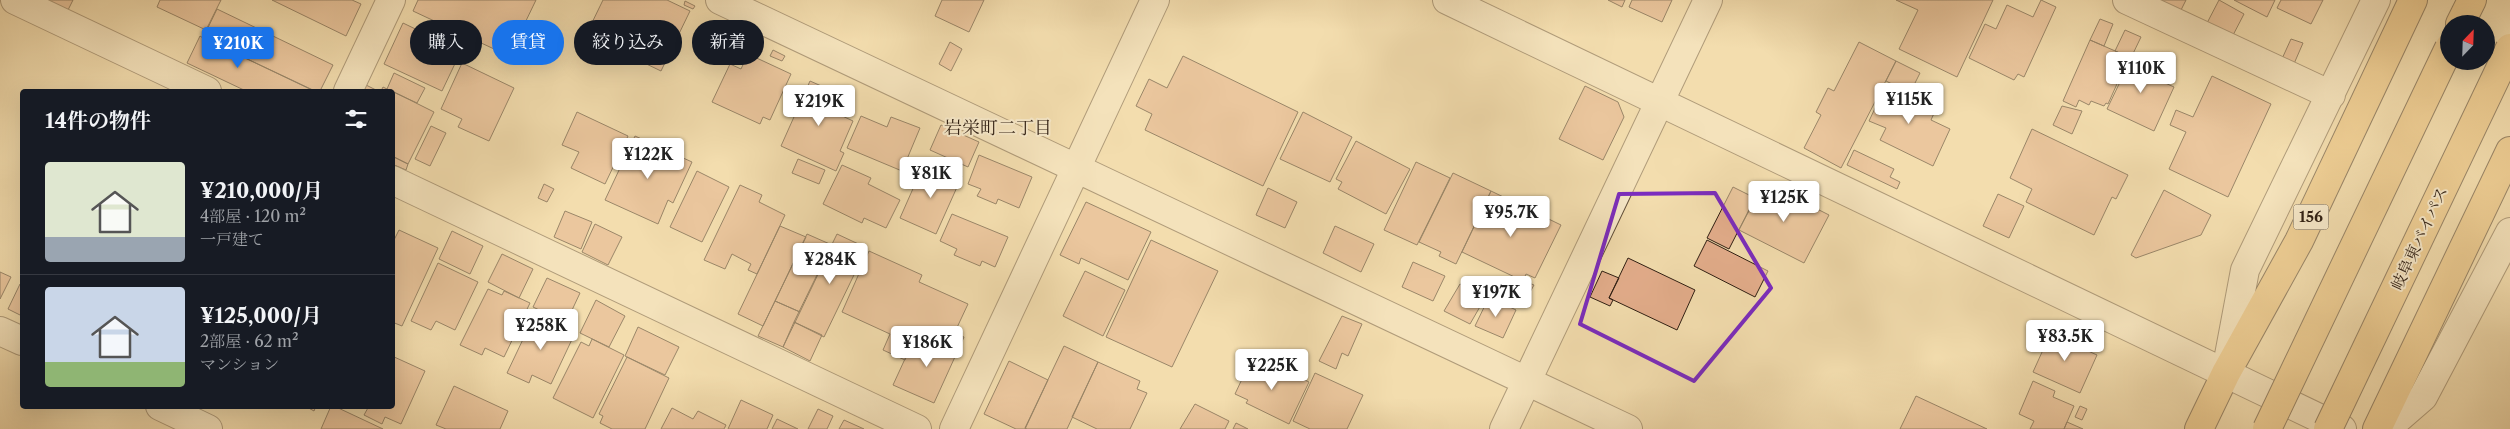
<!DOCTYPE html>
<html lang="ja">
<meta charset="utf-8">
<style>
body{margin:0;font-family:"Libre Caslon Text","Noto Serif JP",serif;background:#20242c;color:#f1f3f6;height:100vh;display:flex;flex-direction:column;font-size:19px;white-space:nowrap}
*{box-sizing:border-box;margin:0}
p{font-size:16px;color:#9ea1a6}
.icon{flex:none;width:28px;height:28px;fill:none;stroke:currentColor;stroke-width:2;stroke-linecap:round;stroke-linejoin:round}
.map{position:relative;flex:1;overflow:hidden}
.side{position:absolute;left:20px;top:89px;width:375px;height:320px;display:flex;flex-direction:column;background:#171b24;border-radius:5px;box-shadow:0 5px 20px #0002}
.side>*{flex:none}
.guide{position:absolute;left:410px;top:20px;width:475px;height:45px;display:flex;gap:10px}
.needle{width:32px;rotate:23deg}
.tools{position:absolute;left:2440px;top:15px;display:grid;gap:10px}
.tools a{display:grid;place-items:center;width:55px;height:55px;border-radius:50%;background:#171b24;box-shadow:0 5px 20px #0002;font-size:25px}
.price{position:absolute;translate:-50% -42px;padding:0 11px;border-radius:5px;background:#fff;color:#222;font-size:16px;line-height:32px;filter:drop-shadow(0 1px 2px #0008)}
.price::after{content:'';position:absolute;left:50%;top:30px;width:15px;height:11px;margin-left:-8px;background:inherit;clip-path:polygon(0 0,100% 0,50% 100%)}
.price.active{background:#1a73e8;color:#fff}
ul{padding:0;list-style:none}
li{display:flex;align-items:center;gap:15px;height:125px;padding:0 25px}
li+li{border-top:1px solid #363941}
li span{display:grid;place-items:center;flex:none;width:140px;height:100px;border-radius:5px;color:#555}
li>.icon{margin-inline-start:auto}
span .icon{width:60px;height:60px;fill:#fffc;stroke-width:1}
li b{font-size:21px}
h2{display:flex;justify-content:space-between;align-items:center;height:60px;padding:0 25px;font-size:21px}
.tag{padding:0 18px;border-radius:22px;background:#171b24;box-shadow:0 5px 20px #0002;font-size:18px;line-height:45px}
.tag.active{background:#1a73e8;color:#fff}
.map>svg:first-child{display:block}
</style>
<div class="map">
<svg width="2510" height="429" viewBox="0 0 2510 429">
<rect width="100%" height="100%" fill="#f3ddae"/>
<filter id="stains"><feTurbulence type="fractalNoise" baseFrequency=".004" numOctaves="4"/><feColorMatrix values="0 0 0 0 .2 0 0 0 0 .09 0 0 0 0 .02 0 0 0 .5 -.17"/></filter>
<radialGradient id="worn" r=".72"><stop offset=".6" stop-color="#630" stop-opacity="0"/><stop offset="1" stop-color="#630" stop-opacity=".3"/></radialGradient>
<path fill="#e3ad8b" stroke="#2f1f13" d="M46 0H73L68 10Z
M160 0H221L206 30 157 7Z
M272 0H352L361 4 346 36Z
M418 0H536L509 56 413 11Z
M603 0H667L690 11 661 71 586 35Z
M942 0H984L969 32 935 16Z
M1608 0H1625L1622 7Z
M1632 0H1672L1662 22 1629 7Z
M1896 0H1993L1957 77 1899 49 1918 10Z
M2041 0 2056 7 2024 77 2018 74 2014 80 1969 58 1985 24 1996 29 2007 5 2033 17Z
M2162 0H2186L2179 14 2160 4Z
M2219 0 2244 14 2231 39 2206 25Z
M2234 0H2275L2267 17Z
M2281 0H2323L2311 24 2277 8Z
M685 1 695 6 693 9 684 5Z
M217 9 333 65 320 91H315L203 38Z
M2100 19 2113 24 2104 46 2090 40Z
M403 23 461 51 442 91 384 64Z
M2125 30 2141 37 2129 62 2127 61 2129 57 2115 51Z
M200 36 203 38 312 90 246 91 187 63Z
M2291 39 2303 43 2293 66 2281 61Z
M2090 40 2129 57 2108 104 2106 103 2104 106 2091 101 2089 105 2079 100 2076 107 2063 101Z
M950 42 962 49 951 71 939 64Z
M1859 42 1896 61 1841 168 1804 148 1821 115 1816 112 1828 88 1834 91Z
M773 50 785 56 782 61 770 56Z
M748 54 791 74 770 120 763 117 760 124 712 102 730 64 741 69Z
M2133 55 2160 67 2154 78 2174 87 2154 131 2107 109Z
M1183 56 1298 112 1263 186 1145 130 1152 114 1136 106 1149 79 1167 88Z
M1896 61 1920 73 1910 93 1886 81Z
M462 63 514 88 489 141 458 127 462 119 441 109Z
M394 73 425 88 417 103 387 89Z
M2212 76 2271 104 2228 197 2169 169 2186 132 2170 125 2176 110 2193 117Z
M810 81 844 96 836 113 853 121 840 151 844 153 836 171 781 146Z
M364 84 378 91H361Z
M1886 85 1936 109 1931 120 1950 129 1933 166 1880 140 1886 128 1869 121Z
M1585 86 1618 102 1624 117 1603 160 1559 139Z
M383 87 387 89 392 91H381Z
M392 91 434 112 408 164 392 156Z
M2062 106 2082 111 2072 134 2053 125Z
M577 112 628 136 605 184 571 168 579 152 562 145Z
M1303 112 1352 137 1330 182 1280 159Z
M861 116 887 127 891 117 920 128 902 171 847 148Z
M941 125 979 142 968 167 930 150Z
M431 126 446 133 430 166 415 159Z
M2032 129 2128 175 2116 199 2112 197 2094 235 2026 202 2032 189 2010 178Z
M635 136 692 162 673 203 668 200 658 224 605 200Z
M1356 141 1410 169 1386 214 1338 189 1342 182 1336 179Z
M1854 150 1894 169 1890 177 1900 182 1897 189 1847 165Z
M979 155 1032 177 1019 208 998 199 996 204 977 196 981 189 968 184Z
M392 156 408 164 406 170 392 164Z
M798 159 825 170 819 184 792 173Z
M1416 162 1450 178 1417 245 1384 230Z
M842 165 871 178 868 184 900 200 886 228 864 218 862 223 823 204Z
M923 166 942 174 945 169 962 176 936 234 900 218Z
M697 171 729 187 702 242 670 227Z
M1453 173 1491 191 1456 264 1439 256 1441 252 1419 242Z
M1764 182 1829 215 1804 263 1739 230Z
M544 184 554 189 547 202 538 198Z
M740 185 762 195 759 202 785 215 757 274 748 270 751 264 732 254 725 269 704 260Z
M1733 187 1755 198 1729 249 1707 238Z
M1268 188 1297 202 1285 228 1256 215Z
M2164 190 2211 215 2201 235 2136 258 2131 255Z
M1491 191 1561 225 1535 278 1526 274 1523 281 1462 252Z
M1998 194 2024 206 2009 238 1983 226Z
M1086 202 1151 232 1128 280 1081 258 1079 264 1060 255Z
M565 211 592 222 581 249 554 237Z
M952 214 1008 237 995 267 982 261 980 266 954 255 957 249 940 241Z
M595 224 622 237 608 265 582 252Z
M780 226 806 237 763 326 738 314Z
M1335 226 1374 244 1361 272 1323 253Z
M399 230 438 248 402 326 392 322V244Z
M452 231 483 246 470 274 439 259Z
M807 234 832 245 800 312 775 301Z
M837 234 867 248 824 337 794 322Z
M1151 240 1218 271 1172 367 1106 337Z
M1707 240 1768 271 1755 297 1694 266Z
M869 251 922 275 919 282 968 304 946 351 915 337 905 360 883 350 890 334 842 312Z
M502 254 533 269 519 298 488 282Z
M1628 258 1695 290 1677 330 1609 298Z
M1413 262 1445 276 1433 301 1402 287Z
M438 263 478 282 455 330 436 321 431 330 411 321Z
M1085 271 1125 290 1103 336 1063 316Z
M1602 271 1619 278 1609 298 1613 300 1610 306 1590 297Z
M0 272 11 277 0 299Z
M547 278 580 293 566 323 533 307Z
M1529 283 1534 285 1529 294 1525 292Z
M20 284 22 285V316L8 309Z
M1460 284 1485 298 1470 324 1444 311Z
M488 289 502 295 504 291 530 303 504 357 485 348 482 355 460 345Z
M1489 297 1516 310 1503 338 1475 326Z
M596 300 625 316 609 347 580 333Z
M775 301 800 312 783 347 758 336Z
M535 314 575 333 551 384 532 375 529 383 507 373Z
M1342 316 1362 324 1348 356 1342 353 1336 369 1319 361Z
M794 322 822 335 810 361 783 347Z
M638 327 679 347 665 375 625 356Z
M2052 330 2079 342 2077 346 2097 355 2080 393 2033 372Z
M955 333 964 337 934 403 893 385 915 337 946 351Z
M592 339 624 355 593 418 553 398 581 342 589 346Z
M1064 346 1098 362 1067 429H1027L1025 428Z
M392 356 425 371 401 424 385 417 382 424 364 415 369 406H392Z
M627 357 669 378 645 429H612L600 423 603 416 599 414Z
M1009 361 1048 380 1025 429H1016L984 414Z
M1098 362 1140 381 1137 389 1147 393 1130 429H1097L1072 417Z
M1250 362 1263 368 1266 362 1309 382 1289 424 1246 403 1248 400 1235 394Z
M1315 373 1363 395 1347 429H1310L1293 421Z
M2033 381 2055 391 2053 397 2074 406 2064 429H2030L2034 421 2019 414Z
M454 386 508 411 500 429H446L436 425Z
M1916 396 1987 429H1900Z
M741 400 773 415 767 429H728Z
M1195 404 1229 421 1225 429H1180Z
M305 406H316L314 411Z
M331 406H334L383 429H321Z
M2080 406 2087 409 2082 420 2075 417Z
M672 408 693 419 698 411 726 425 724 429H661Z
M818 409 833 416 827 429H808Z
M777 419 798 429H772Z
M844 420 864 429H839Z
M2067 422 2083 429H2064Z
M1236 423 1248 429H1233Z"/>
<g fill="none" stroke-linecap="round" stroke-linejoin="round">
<g stroke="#604e3a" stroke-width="30">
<path id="minor" d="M15 0 207 91
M720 0 1628 429
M1447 0 2342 429
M2127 0 2331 95
M348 91 391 0
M392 180 917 429
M0 331 22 341
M2227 366 2245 270 2376 0
M160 406 208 429
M954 429 1155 0
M1504 429 1708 0
M2386 429 2423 397 2510 232"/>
</g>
<g stroke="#2f1f13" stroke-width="30">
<path id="highway" d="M2460 24 2472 0
M2199 429 2226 373 2299 241 2413 0
M2377 429 2510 151"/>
</g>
<use href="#minor" stroke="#f7e9ca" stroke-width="28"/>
<use href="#highway" stroke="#eabe77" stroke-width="28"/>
<g stroke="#2f1f13" stroke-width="30" stroke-linecap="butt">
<path id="highway-bridge" d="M2267 429 2449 48
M2328 429 2510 48"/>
</g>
<use href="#highway-bridge" stroke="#eabe77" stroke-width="28"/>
</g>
<path d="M0 0H2510V429H0ZM1715 193 1771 288 1694 381 1580 324 1619 194Z" fill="#f3ddae" fill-opacity=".55" fill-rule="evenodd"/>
<path fill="none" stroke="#7b2cbf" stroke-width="4" stroke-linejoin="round" d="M1715 193 1771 288 1694 381 1580 324 1619 194Z"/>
<g text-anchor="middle" stroke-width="4" stroke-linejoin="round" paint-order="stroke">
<rect fill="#f7e9ca" stroke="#6b5c4a" stroke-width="1" x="2293.5" y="204.5" width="35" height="25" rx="4"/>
<g font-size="15" font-weight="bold" fill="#2f1f13">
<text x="2311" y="222">156</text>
</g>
<g font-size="16" fill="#2f1f13" stroke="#f7e9ca">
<text transform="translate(2419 238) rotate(-65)" y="6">岐阜東バイパス</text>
</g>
<g font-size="18" fill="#2f1f13" stroke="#f7e9ca">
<text x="998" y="134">岩栄町二丁目</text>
</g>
</g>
<rect width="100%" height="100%" filter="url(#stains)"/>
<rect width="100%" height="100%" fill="url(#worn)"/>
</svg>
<div class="tools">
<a><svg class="needle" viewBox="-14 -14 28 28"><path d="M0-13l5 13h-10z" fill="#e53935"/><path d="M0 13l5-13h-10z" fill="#9ea1a6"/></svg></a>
</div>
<b class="price active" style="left:238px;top:69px">¥210K</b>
<b class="price" style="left:2141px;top:94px">¥110K</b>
<b class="price" style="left:1909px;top:125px">¥115K</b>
<b class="price" style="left:819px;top:127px">¥219K</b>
<b class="price" style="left:648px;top:180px">¥122K</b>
<b class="price" style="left:931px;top:199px">¥81K</b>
<b class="price" style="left:1784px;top:223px">¥125K</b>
<b class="price" style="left:1511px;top:238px">¥95.7K</b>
<b class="price" style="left:830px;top:285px">¥284K</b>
<b class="price" style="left:1496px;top:318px">¥197K</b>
<b class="price" style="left:541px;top:351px">¥258K</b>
<b class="price" style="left:2065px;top:362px">¥83.5K</b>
<b class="price" style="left:927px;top:368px">¥186K</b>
<b class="price" style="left:1272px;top:391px">¥225K</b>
<div class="guide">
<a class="tag">購入</a>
<a class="tag active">賃貸</a>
<a class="tag">絞り込み</a>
<a class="tag">新着</a>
</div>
<section class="side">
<h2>14件の物件<svg class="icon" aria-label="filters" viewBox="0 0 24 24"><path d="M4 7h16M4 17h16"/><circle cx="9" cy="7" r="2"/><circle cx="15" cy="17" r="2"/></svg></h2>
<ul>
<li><span style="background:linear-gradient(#dfe7d0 75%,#9aa5b1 0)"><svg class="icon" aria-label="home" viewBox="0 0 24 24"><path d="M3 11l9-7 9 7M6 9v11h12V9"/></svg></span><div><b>¥210,000/月</b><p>4部屋 · 120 m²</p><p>一戸建て</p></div></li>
<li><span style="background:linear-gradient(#c9d6e8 75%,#8fb573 0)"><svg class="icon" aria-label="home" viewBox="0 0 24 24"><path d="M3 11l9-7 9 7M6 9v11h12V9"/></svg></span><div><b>¥125,000/月</b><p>2部屋 · 62 m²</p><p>マンション</p></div></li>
</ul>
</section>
</div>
